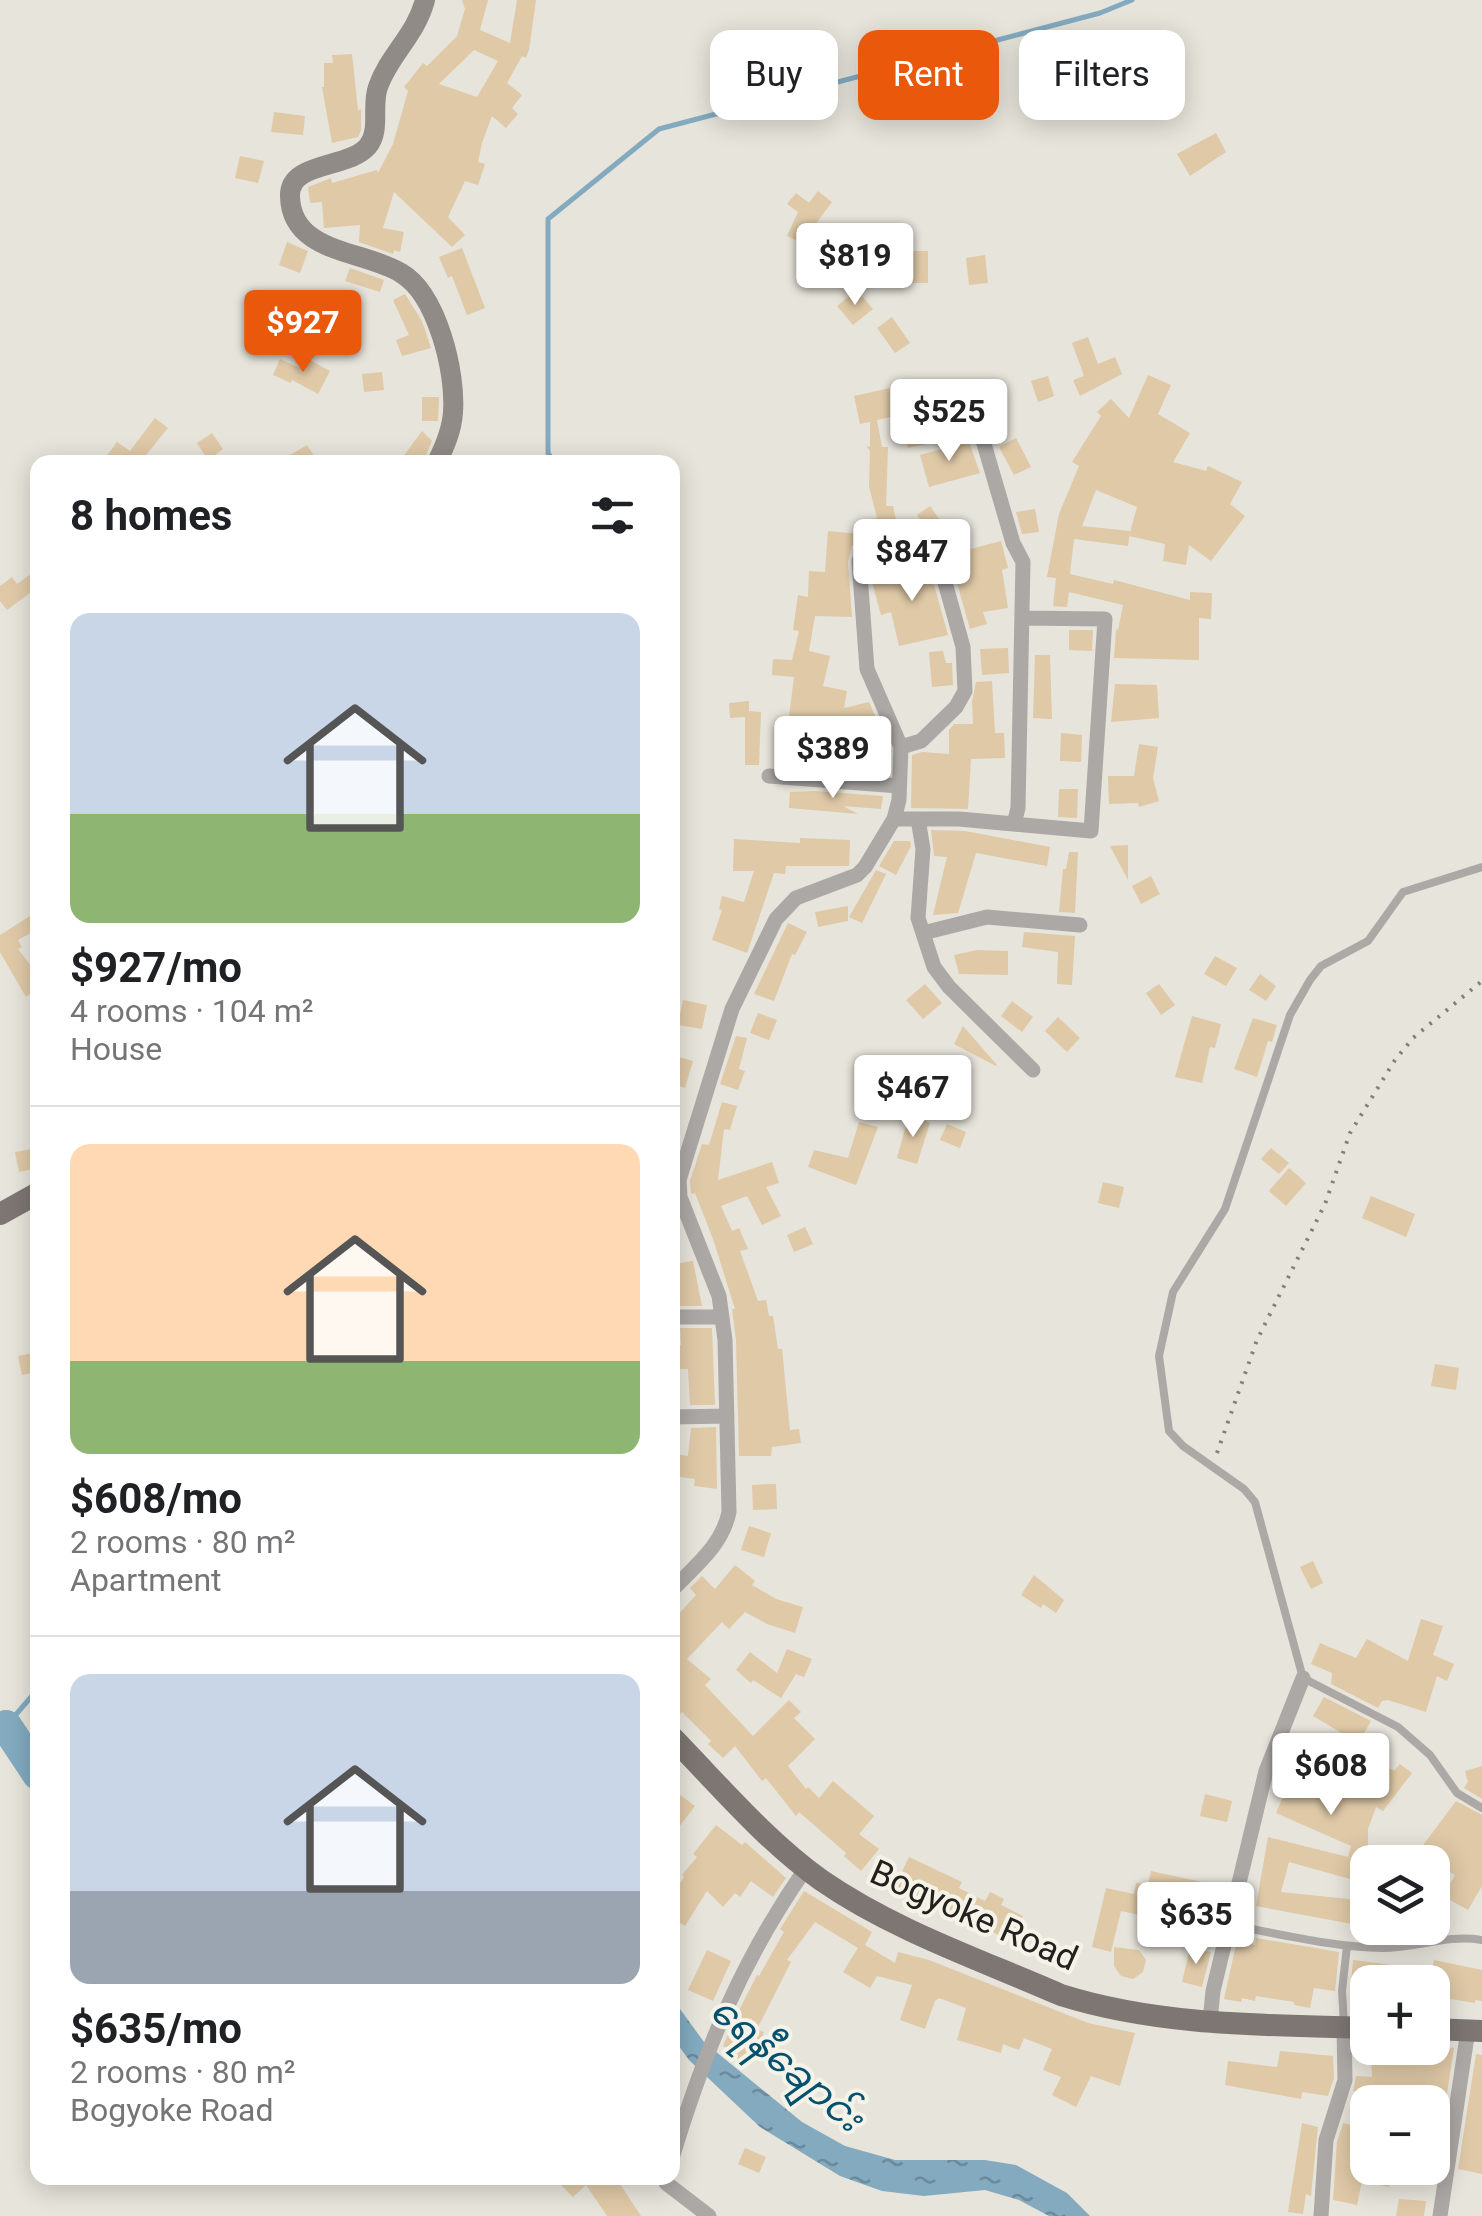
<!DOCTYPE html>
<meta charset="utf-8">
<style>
body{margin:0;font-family:Roboto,"Noto Sans Myanmar",sans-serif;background:#f6f6f6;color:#202124;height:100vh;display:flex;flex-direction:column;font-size:38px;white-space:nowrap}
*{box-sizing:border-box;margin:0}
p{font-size:32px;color:#757577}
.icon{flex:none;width:55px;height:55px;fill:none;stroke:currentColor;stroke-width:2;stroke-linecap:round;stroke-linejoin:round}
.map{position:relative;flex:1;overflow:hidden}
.panel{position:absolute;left:30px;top:455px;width:650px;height:1730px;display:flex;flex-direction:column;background:#fff;border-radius:20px;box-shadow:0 5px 25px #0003}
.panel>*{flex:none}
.guide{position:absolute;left:710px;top:30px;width:620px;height:90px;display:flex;gap:20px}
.tools{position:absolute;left:1350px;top:1845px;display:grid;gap:20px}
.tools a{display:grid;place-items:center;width:100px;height:100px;border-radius:20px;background:#fff;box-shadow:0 5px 25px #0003;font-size:50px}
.price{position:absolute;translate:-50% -85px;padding:0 22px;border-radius:10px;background:#fff;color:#222;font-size:32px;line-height:65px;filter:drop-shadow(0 2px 5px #0008)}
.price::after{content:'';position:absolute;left:50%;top:60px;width:30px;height:22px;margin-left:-15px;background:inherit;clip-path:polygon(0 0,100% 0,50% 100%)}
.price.selected{background:#ea580c;color:#fff}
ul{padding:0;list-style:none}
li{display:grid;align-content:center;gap:20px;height:530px;padding:0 40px}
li+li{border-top:2px solid #e0e0e0}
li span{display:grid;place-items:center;height:310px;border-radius:20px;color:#555}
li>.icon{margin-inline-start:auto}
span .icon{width:180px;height:180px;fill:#fffc;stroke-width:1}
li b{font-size:42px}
h2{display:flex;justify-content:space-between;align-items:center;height:120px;padding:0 40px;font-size:42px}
.chip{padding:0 35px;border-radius:20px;background:#fff;box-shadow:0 5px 25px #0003;font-size:35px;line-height:90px}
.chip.selected{background:#ea580c;color:#fff}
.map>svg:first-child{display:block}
</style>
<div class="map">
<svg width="1482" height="2216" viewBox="0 0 1482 2216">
<defs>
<pattern id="water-ripples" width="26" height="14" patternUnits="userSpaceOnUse" patternTransform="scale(2.5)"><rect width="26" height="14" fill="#83aabf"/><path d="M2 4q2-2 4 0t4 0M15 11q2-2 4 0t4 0" fill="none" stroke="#6b8a9b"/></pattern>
</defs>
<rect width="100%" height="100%" fill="#e7e4db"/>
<path fill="url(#water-ripples)" d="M672 1998 704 2042 802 2122 845 2146 895 2160H985L1016 2165 1067 2193 1090 2216H1049L1019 2200 985 2190 924 2196 882 2191 840 2176 760 2127 689 2060 673 2038Z"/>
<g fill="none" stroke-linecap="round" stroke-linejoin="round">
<path stroke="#83aabf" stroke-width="5" d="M554 462 548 453V219L659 129 1100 13 1132 0
M0 1725 6 1726 38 1689"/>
<path stroke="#83aabf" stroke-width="32" d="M6 1726 38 1774"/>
</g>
<path fill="#dfc9a7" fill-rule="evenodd" d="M462 0H488L480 30 510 43 517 0H536L529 50 526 58 522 56 507 83 522 95 512 108 518 114 506 128 492 116 482 143 478 162 485 164 478 185 465 181 448 217 465 235 452 247 394 192 383 228 404 232 400 252 394 250 393 254 359 242 360 225 324 228 322 202 310 203 308 187 331 178 332 183 377 170 378 173 393 144 408 91 404 87 423 63 427 66 457 36 465 9ZM474 50 498 61 477 97 439 84Z
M352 54 358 110 361 109V130L358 137 332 143 322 87H324V63H333L332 55Z
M274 112 305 116 303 135 271 132Z
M1216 133 1226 152 1190 176 1177 154Z
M240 156 264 161 258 183 235 178Z
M818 191 832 202 812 229 818 231 811 247 787 236 798 212 787 204 796 193 809 203Z
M287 242 308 251 300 273 279 265Z
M462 248 485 308 467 315 452 276 448 278 439 257Z
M868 249 891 274 877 288 857 268 862 263 857 259Z
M911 251H928V283H911Z
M985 255 988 283 969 285 966 258Z
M350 268 384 280 380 292 345 281Z
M857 290 873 309 853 325 837 306Z
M405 294 422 321 431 348 402 356 396 340 409 335 393 300Z
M892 317 910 343 895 353 877 328Z
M1088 337 1098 364 1115 357 1122 374 1080 396 1073 380 1084 376 1072 343Z
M280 359 302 369 308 359 330 371 318 394 292 380 291 383 273 375Z
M382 372 384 390 364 392 362 374Z
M1148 375 1171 385 1158 414 1190 433 1173 462 1206 471 1208 466 1242 482 1230 504 1245 516 1211 561 1189 545 1186 565 1163 561 1165 544 1129 536 1137 507 1096 490 1082 526 1130 531 1128 546 1074 539 1070 574 1113 584 1114 580 1190 600V592L1212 593 1211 619 1199 618V660L1114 658 1116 629 1118 630 1123 605 1069 592 1067 607 1053 606 1056 578 1047 577 1059 514 1079 466 1072 462 1101 416 1097 412 1111 399 1129 418Z
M1048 376 1054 396 1038 402 1031 381Z
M908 384 915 402 919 400 930 443 908 448 900 415 877 420 882 447H888L886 506H893L899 534 880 538V541L852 545 848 562 852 617 815 616 809 651 830 656 823 686 847 691 844 708 869 702 889 748V774L819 769 820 762 793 755 799 726 788 725 794 677 772 675 773 659 792 660 799 631 793 630 798 595 808 597 809 571 825 572 828 531 860 534 857 521 877 518 869 486 870 451 866 446 870 447V422L860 424 854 396Z
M422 397H439L438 421H422Z
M155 418 168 428 142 460 145 462H114L106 457 117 442 130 451Z
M422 431 432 441 423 462H399Z
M212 433 223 449 208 460 197 443Z
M1016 438 1031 467 1014 475 999 447Z
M969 442 980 473 929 487 920 455Z
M307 445 318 462H278Z
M930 506 944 526 927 529 917 515Z
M1035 509 1039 532 1022 534 1016 512Z
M1001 541 1008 568 1002 570 1008 608 983 612 987 624 970 629 948 551 962 547 963 551Z
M926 556 948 635 899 646 891 612 881 615 872 582 916 571 913 559Z
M38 569V587L7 610 0 601V586L12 577 17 584Z
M1069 630H1093L1092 651 1069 650Z
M1008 648 1009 673 982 675 980 649Z
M943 651 946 663H952L953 685 932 687 929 652Z
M1035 655H1050L1052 719 1033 718Z
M992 681 995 733H1004L1005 758 971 759 968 809 911 808 912 755 922 752 949 754V730L954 724H973L972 702 976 682Z
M1115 684 1157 685 1159 718 1111 722Z
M749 701V711L761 712 759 765H745V717L730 718 729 703Z
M1061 733 1082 735 1081 762 1060 761Z
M1139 744 1158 747 1153 778 1159 801 1139 807 1138 803 1109 804 1108 776H1134Z
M1059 789H1078L1077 818 1058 817Z
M815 791 883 796 881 809 843 806 858 814 789 808 790 792Z
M931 830 965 831 1050 847 1047 866 976 853 958 913 933 915 947 857 934 856Z
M800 838 850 840 849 866H786L785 874 774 873 747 953 712 940 722 910 719 909 722 896 744 902 754 871H733L734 839 800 843Z
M894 841H910L911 846 896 875 879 866Z
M1128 845V880L1110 846Z
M1069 852H1078L1075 913 1059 912 1063 869H1066Z
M876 870 886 874 862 923 849 917Z
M1151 876 1160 894 1141 904 1132 886Z
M848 906V921L818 927 815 912Z
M38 911V929L18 940 22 947 18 949 38 975V988L26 997 0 952V935Z
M788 923 807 932 795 955 792 954 774 1001 754 994Z
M1024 932 1075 936 1072 985 1057 984 1058 952 1022 947Z
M977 950 1008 951V975L959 974 954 955Z
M1215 956 1237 968 1226 986 1204 974Z
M1260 974 1276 986 1266 1001 1249 990Z
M925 984 942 1003 923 1019 906 1000Z
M1159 984 1175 1005 1161 1015 1146 993Z
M683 1000 707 1005 702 1029 678 1025Z
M1012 1001 1033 1017 1022 1032 1001 1016Z
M758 1013 777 1020 769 1040 750 1033Z
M1192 1016 1221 1024 1215 1048 1210 1047 1202 1083 1175 1077Z
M1058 1017 1080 1038 1067 1052 1045 1031Z
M1253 1018 1277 1025 1272 1042 1268 1041 1257 1077 1234 1069Z
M963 1026 997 1065 996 1066 954 1044Z
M736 1036 747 1038 739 1069 745 1071 738 1090 720 1084Z
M672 1055 693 1061 685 1088 672 1084Z
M858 1066 886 1071 883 1088 855 1083Z
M722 1102 737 1106 730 1130 724 1129 718 1180 772 1162 779 1183 766 1187 781 1216 762 1225 747 1196 721 1206 732 1231 739 1228 748 1249 740 1251 758 1301 766 1300 769 1316H773L778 1349H782L790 1430 799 1429 801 1443 772 1447 771 1456H739L736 1340 732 1309H735L713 1239 695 1193 691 1194 690 1181 702 1144 709 1145Z
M909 1115 930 1123 917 1164 897 1158Z
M859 1122 878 1127 856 1185 808 1167 814 1150 848 1158Z
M947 1124 966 1132 960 1148 940 1140Z
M38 1148V1168L19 1172 15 1152Z
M1271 1148 1289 1163 1279 1174 1261 1159Z
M1289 1168 1306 1183 1286 1206 1269 1191Z
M1103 1182 1124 1187 1119 1208 1098 1203Z
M1371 1196 1415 1214 1406 1237 1362 1218Z
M805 1227 813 1244 794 1252 787 1235Z
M693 1261 702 1306H676L672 1264Z
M680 1328H712L715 1405H690L688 1369H672V1346L681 1345Z
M38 1352V1372L22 1375 18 1356Z
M1435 1364 1459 1368 1456 1390 1431 1386Z
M716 1427 717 1489 694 1486 695 1479 672 1476 675 1454 688 1456 691 1428Z
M769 1484H776L777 1509 753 1510 752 1485Z
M749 1526 771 1533 764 1557 741 1550Z
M1313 1561 1323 1583 1311 1589 1300 1567Z
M735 1565 755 1581 752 1585 776 1599 803 1607 795 1633 767 1624 745 1612 729 1629 722 1622 687 1659 711 1679 705 1685 753 1736 789 1700 801 1712 794 1718 815 1739 788 1766 806 1789 808 1787 819 1798 833 1781 874 1816 859 1834 879 1849 861 1871 844 1856 846 1853 799 1812 796 1816 766 1778 762 1781 735 1746 723 1758 708 1744 711 1741 682 1712 672 1721V1627L679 1620 676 1617 696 1595 690 1588 702 1576 715 1589Z
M1034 1575 1064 1600 1056 1613 1043 1604 1041 1608 1021 1595Z
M1421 1619 1443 1626 1433 1655 1454 1664 1447 1681 1437 1676 1426 1712 1388 1700 1382 1701 1378 1708 1331 1684 1332 1673 1311 1664 1320 1643 1356 1658 1367 1639 1408 1661Z
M787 1649 812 1659 804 1677 796 1674 781 1698 753 1680 751 1683 736 1670 750 1652 777 1673Z
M1324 1697 1371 1721 1356 1747 1394 1771 1400 1764 1412 1773 1383 1811 1376 1807 1368 1829V1849L1399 1855 1398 1862H1368V1884L1289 1862 1281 1892 1368 1901V1927L1256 1906 1268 1837 1348 1857 1351 1846 1276 1813 1294 1771 1282 1766 1290 1748 1323 1762 1340 1732 1313 1716Z
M1482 1766V1799L1464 1788 1468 1782 1465 1771Z
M672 1789 695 1806 672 1836Z
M1205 1794 1232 1801 1227 1822 1200 1816Z
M1456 1801 1482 1815V1886L1468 1910 1443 1896 1455 1875 1418 1852Z
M716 1825 742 1845 745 1842 786 1878 773 1897 751 1881 740 1897 735 1893 723 1907 707 1891 685 1926 672 1918V1895L684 1877 682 1875 697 1857 693 1854Z
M909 1857 962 1882 959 1888 985 1901 990 1892 1004 1899 1001 1905 1023 1916 1010 1940 894 1888Z
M1151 1871 1216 1885 1206 1929 1121 1911 1111 1952 1092 1947 1106 1888 1134 1894 1136 1883 1148 1885Z
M804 1891 872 1932 865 1945 895 1963 898 1952 929 1960 1088 2023 1135 2033 1120 2086 1091 2076 1076 2107 1052 2095 1061 2077 1043 2070 1052 2049 1024 2038 1019 2050 1003 2044 1001 2053 957 2040 966 2008 939 1998 935 2001 925 2029 900 2020 912 1985 877 1976 870 1988 843 1972 858 1948 815 1922 787 1960 791 1962 757 2029 764 2032 750 2065 729 2056 732 2050 723 2046 734 2020 757 1975 759 1976 784 1932 780 1929Z
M1256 1938 1339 1952 1335 1991 1314 1988 1310 2008 1294 2005V2002L1256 1996 1255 2001 1242 1998 1241 2002 1224 1999 1237 1940 1255 1945Z
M1114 1947 1139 1950 1146 1960 1143 1972 1133 1979 1121 1976 1114 1966Z
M1190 1948 1211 1952 1202 1987 1182 1982Z
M707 1950 731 1961 713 2001 688 1990Z
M1353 1960 1432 1970 1434 1960 1482 1970V2001L1475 2000V2003L1432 1996V1982H1368V1996L1350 1994Z
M1439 2046 1454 2048 1436 2164 1432 2163V2091H1403V2102H1372L1373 2093 1353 2091 1356 2076 1372 2077 1371 2048 1438 2050Z
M1280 2051 1333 2056 1334 2078 1328 2096 1302 2092 1301 2099 1225 2085 1228 2061 1277 2067Z
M1476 2054 1482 2055V2174L1458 2169Z
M1302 2123 1318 2127 1311 2196 1306 2194 1303 2214 1288 2212Z
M1343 2123 1365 2128 1355 2168H1393L1389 2187 1362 2181 1357 2205 1333 2200 1337 2142Z
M745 2148 766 2157 759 2173 738 2164Z
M554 2178H616L641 2216H607L586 2185 573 2197Z
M1399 2199 1426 2201 1424 2216H1396Z"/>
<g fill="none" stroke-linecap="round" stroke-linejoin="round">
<path stroke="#82807a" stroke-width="4" stroke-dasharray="2.5 8" stroke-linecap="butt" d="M1217 1453 1257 1340 1325 1204 1350 1133 1395 1060 1413 1038 1482 981"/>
<path stroke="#aca8a6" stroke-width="8" d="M1482 867 1403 892 1368 941 1321 966 1310 980 1290 1015 1225 1209 1173 1292 1159 1356 1169 1431 1183 1446 1244 1489 1255 1502 1303 1678 1398 1727 1430 1755 1457 1793 1482 1808
M1230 1925C1280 1934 1332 1947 1383 1948 1417 1948 1447 1934 1482 1940
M1344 2026 1342 1991 1347 1946"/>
<path stroke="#aca8a6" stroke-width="15" d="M975 413 1013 543 1023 562 1018 808 1014 824
M901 747 921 741 956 707 965 691 963 647 937 554
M769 776 899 786
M894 819H959L1091 831 1105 619 1022 618
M918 819 923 849 918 918 934 967 949 987 1033 1070
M923 933 987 917 1080 925
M672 1317H722
M672 1417 727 1416
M672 1590C695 1566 722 1546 729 1512L725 1340 719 1296 680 1197 679 1180 732 1009 776 919 796 898 857 875 865 867 894 819 899 800 901 747 867 669 859 561
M1210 2021 1213 1991 1266 1771 1303 1678
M672 2158C705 2050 741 1961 806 1868
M667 2178 666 2183 709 2216
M1321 2216 1326 2140 1345 2080 1344 2027
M1440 2216 1468 2030"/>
<path stroke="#918b88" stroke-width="20" d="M425 0C416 35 389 55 378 87 371 106 381 130 368 146 349 169 289 161 290 196 291 254 364 250 401 273 437 294 456 372 453 412 452 430 445 446 437 462"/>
<path stroke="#7d7672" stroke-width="22" d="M0 1214 38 1193
M672 1737C719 1785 766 1841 821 1880 893 1930 981 1960 1061 1995 1159 2026 1266 2025 1368 2028
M1432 2029 1482 2031"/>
</g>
<g text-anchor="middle" stroke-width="8" stroke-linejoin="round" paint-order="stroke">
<g font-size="35" fill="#22211e" stroke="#f5f2e8">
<text transform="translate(974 1915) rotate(24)" y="12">Bogyoke Road</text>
</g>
<g font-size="38" font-style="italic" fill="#03516f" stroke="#f5f2e8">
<text transform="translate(787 2064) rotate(40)" y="13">ရေနီချောင်း</text>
</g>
</g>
</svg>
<div class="tools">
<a><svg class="icon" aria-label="layers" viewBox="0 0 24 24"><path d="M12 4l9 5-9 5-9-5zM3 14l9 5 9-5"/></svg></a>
<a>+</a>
<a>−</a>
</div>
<b class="price" style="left:855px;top:308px">$819</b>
<b class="price selected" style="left:303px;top:375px">$927</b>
<b class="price" style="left:949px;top:464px">$525</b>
<b class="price" style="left:912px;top:604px">$847</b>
<b class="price" style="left:833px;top:801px">$389</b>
<b class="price" style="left:913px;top:1140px">$467</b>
<b class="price" style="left:1331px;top:1818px">$608</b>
<b class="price" style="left:1196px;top:1967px">$635</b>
<div class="guide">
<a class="chip">Buy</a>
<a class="chip selected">Rent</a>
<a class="chip">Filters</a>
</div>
<section class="panel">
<h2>8 homes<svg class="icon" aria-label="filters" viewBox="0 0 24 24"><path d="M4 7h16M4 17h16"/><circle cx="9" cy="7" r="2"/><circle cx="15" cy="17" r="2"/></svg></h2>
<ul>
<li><span style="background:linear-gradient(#c9d6e8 65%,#8fb573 0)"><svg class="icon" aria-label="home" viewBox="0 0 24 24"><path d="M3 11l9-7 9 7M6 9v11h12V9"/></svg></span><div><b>$927/mo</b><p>4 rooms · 104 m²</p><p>House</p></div></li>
<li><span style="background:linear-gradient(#ffd9b3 70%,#8fb573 0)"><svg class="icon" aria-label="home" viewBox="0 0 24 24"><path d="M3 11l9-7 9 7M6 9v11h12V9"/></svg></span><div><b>$608/mo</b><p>2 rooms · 80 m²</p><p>Apartment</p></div></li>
<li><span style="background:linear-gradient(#c9d6e8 70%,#9aa5b1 0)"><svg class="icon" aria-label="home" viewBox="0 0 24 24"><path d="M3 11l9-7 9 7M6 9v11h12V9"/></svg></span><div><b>$635/mo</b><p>2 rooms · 80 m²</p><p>Bogyoke Road</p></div></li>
</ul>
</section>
</div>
